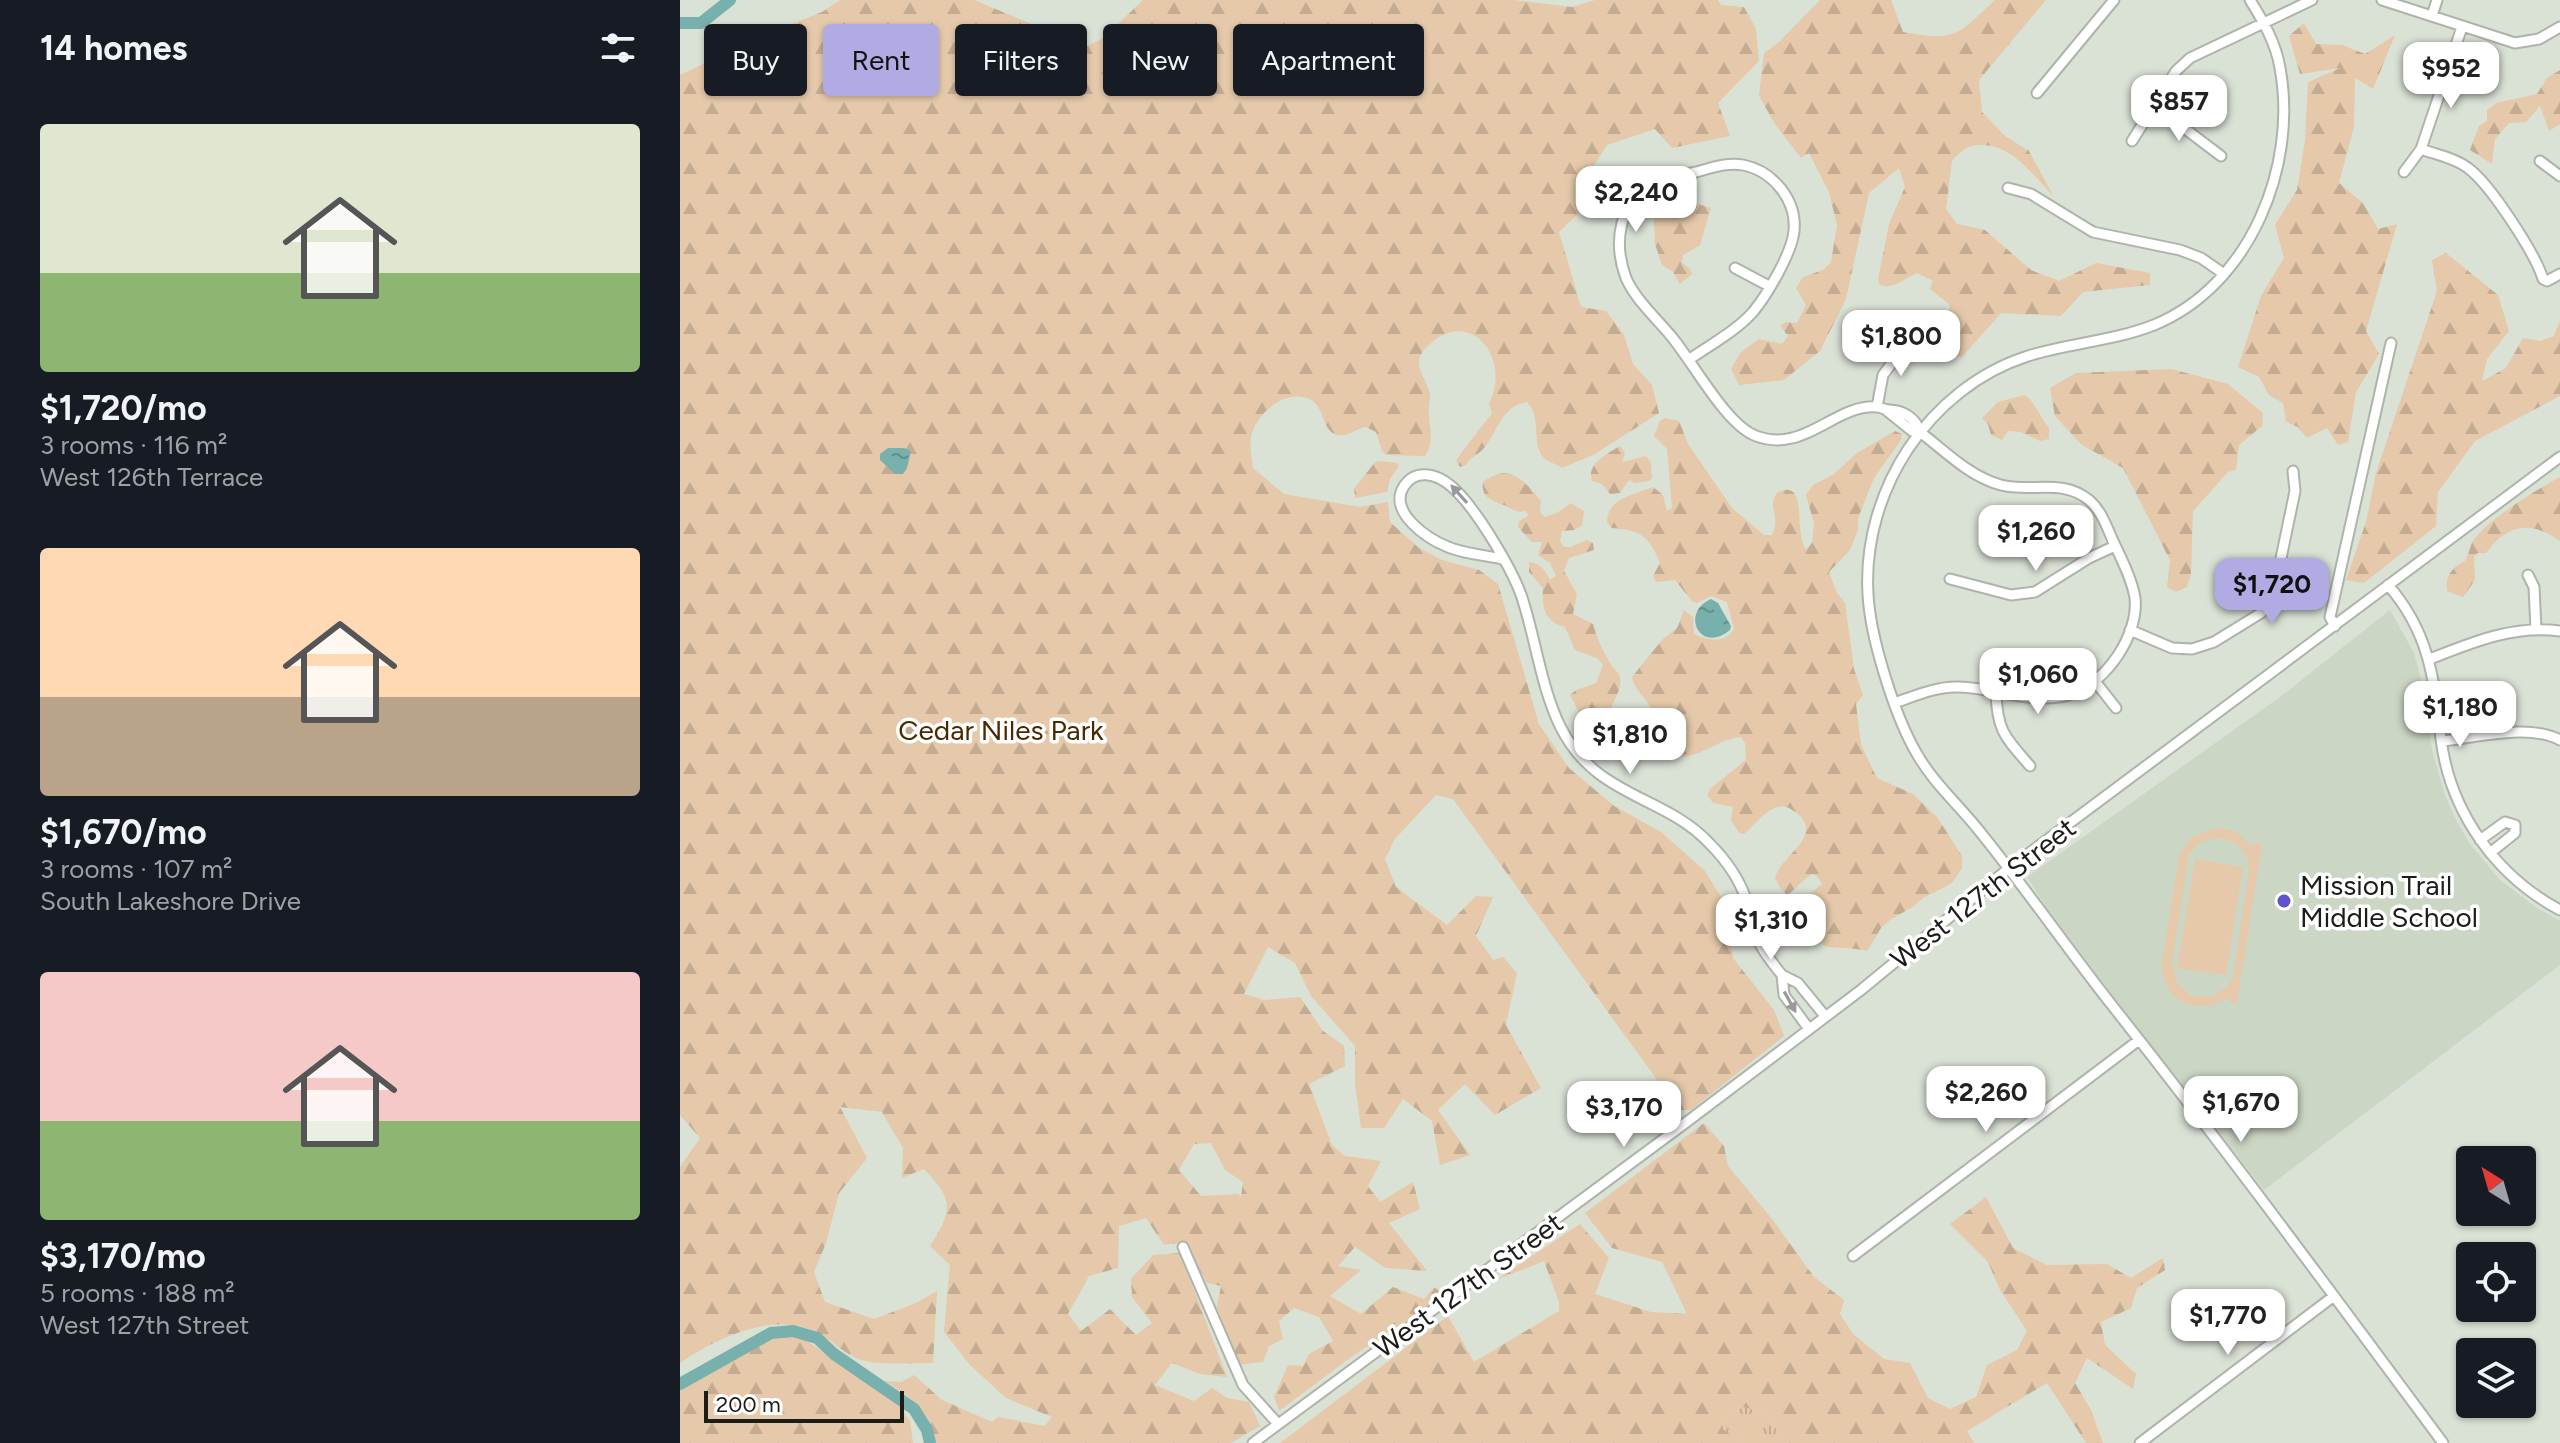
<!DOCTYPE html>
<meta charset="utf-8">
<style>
body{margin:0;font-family:Figtree,sans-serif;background:#242831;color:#f1f3f6;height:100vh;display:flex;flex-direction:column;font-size:30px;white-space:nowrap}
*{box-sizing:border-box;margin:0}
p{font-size:26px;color:#9ea1a6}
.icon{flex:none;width:44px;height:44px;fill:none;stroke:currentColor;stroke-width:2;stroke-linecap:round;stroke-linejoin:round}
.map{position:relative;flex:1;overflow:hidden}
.drawer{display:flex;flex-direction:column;background:#171b24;width:680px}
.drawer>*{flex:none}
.hud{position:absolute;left:24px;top:24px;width:760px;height:72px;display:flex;gap:16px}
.needle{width:52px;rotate:323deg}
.fabs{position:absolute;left:1776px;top:1146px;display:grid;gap:16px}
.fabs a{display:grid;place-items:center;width:80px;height:80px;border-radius:8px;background:#171b24;box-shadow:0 2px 6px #0004;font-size:40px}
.scale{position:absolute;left:24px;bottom:20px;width:200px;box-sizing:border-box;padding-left:8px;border:4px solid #1b1d19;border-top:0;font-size:22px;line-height:28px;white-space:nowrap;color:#1b1d19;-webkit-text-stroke:6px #fff;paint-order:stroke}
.price{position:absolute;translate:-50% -68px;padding:0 18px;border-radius:16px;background:#fff;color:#222;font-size:26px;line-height:52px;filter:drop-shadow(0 2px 4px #0008)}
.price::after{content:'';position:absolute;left:50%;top:48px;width:24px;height:18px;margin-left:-12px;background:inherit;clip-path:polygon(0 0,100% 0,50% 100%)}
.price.on{background:#b0abe2;color:#111}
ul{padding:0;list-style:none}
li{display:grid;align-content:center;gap:16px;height:424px;padding:0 40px}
li span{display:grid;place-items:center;height:248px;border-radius:8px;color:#555}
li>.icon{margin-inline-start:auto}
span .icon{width:144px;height:144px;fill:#fffc;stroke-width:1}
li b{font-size:34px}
h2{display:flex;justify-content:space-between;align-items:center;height:96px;padding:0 40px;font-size:34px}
.chip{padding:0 28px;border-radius:8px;background:#171b24;box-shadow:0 2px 6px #0004;font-size:28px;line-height:72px}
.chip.on{background:#b0abe2;color:#111}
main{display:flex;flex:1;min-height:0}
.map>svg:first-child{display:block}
</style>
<main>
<section class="drawer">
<h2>14 homes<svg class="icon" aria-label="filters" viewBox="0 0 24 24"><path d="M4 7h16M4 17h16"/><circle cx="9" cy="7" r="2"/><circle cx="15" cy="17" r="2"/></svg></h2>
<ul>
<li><span style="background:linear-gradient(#dfe7d0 60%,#8fb573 0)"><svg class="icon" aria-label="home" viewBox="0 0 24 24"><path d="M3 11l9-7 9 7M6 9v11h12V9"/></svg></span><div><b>$1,720/mo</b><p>3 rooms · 116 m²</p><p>West 126th Terrace</p></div></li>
<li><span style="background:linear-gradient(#ffd9b3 60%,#b9a48a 0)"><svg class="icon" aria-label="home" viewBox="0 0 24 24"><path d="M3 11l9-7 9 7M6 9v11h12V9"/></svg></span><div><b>$1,670/mo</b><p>3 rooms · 107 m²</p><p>South Lakeshore Drive</p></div></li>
<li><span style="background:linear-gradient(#f6c9c9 60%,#8fb573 0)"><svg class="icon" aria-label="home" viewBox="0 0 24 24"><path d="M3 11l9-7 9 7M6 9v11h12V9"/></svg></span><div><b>$3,170/mo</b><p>5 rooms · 188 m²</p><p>West 127th Street</p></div></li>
</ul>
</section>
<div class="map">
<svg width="1880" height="1443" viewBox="0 0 1880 1443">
<defs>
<pattern id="grass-tufts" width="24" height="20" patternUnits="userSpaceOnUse" patternTransform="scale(2)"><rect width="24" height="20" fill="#e5c9aa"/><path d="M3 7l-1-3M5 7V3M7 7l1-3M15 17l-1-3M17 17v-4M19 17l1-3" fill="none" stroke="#c4ac92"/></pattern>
<pattern id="forest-firs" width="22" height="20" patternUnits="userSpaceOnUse" patternTransform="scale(2)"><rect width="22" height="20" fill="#e5c9aa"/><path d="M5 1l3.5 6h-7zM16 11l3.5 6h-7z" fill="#c4ac92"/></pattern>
<pattern id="water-ripples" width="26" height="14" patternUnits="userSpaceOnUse" patternTransform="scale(2)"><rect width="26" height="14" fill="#77b0ad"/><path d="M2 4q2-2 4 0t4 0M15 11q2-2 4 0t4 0" fill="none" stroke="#618f8c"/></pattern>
</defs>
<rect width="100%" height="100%" fill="#dae1d5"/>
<path fill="#ccd6c4" d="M1710 610 1734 653 1743 687 1752 750 1765 795 1777 822 1790 844 1820 880 1854 906 1880 921V965L1584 1190 1377 924 1347 877 1600 697Z"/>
<path fill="url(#grass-tufts)" d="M1063 1407 1086 1413 1106 1443H1063L1033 1423Z"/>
<path fill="url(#forest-firs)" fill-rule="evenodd" d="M160 0H294L376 34 398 51 423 38 463 0H834L892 7 915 0H1038L1041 5 1064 7 1076 29 1079 61 1038 103 1050 136 992 148 975 129 927 145 901 185 907 205 879 232 901 307 926 311 944 335 953 364 972 385 979 413 915 454 882 468C877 464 868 462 864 458 851 446 862 417 847 402 818 406 818 437 799 453 793 458 790 457 786 465L780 467 776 461C778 457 809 416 812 414L809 404C833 356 787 302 744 350 730 366 749 380 750 396 750 402 748 408 749 415 750 431 754 442 745 456L706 455 702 451 696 432 686 427C677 428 666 438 657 435 640 430 646 404 627 398 603 390 576 414 571 437 569 447 572 457 573 468L604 494 680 507 708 502 710 522 739 548 762 560 799 570 818 584 859 724 889 768 934 806 981 832 1024 870 1046 905 1053 958 1094 1010 1104 1036 1011 1110H999L773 799 756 795 714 840 705 859 716 887 767 925 796 896 813 897 796 936 813 960 823 957 837 973 826 1025 861 1088 815 1115 785 1084 758 1110 790 1155 760 1165 752 1121 723 1099 704 1128H681L675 1083V1046L631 996 615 963 588 947 564 994 585 1000 620 997 643 1031 664 1046 665 1066 629 1084 652 1145 665 1156 701 1161 688 1186 700 1202 733 1182 740 1209 709 1223 747 1271 705 1268 675 1247 658 1266 681 1270 650 1296 681 1314 713 1287 744 1299 754 1287 765 1295 670 1358 599 1411 594 1397 608 1365 623 1366 629 1354 653 1341 639 1317 614 1308 599 1321 603 1339 589 1346 583 1362 558 1365 537 1307 541 1286 527 1283 505 1242 484 1245 466 1218 439 1226 438 1268 409 1276 388 1314 401 1331 430 1309 456 1335 472 1323 452 1297 451 1279 473 1255 500 1253 547 1377 520 1374 492 1363 475 1385 514 1401 532 1388 547 1398 569 1402 580 1426 551 1443H256C244 1407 236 1401 205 1381L221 1382 234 1375 262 1400 312 1422 318 1417 365 1426 372 1417 326 1398 290 1365 264 1332 270 1265 250 1246C273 1210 274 1200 244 1169L222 1178 223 1148 202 1112 160 1107 187 1158 159 1193 146 1243 134 1272 145 1302 194 1319 236 1303 257 1291 253 1363C231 1363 207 1365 185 1361 169 1358 153 1341 138 1333 95 1310 36 1338 0 1363V1167L20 1138 0 1115V75L79 37 142 12ZM531 1143 545 1170 563 1182 561 1197 558 1194 521 1196 499 1170 514 1144Z
M1140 0H1211L1223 32C1277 42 1277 35 1315 0H1366L1299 80 1302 112 1325 136 1349 151 1374 197C1353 175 1328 138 1292 146 1285 147 1277 156 1272 160L1266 209 1277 224 1305 230 1351 270 1379 281 1416 263 1470 273V285L1403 292 1381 316 1321 313 1282 357 1267 354C1263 331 1271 323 1269 304L1250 289 1253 281 1237 273C1224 278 1215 290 1200 285L1198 279 1209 224 1225 187 1219 168 1189 193 1166 299 1140 351 1104 380 1059 385 1051 369 1060 353 1079 339 1102 344 1108 336 1100 326 1106 322 1117 323 1126 305 1116 288 1123 277 1143 270 1151 262 1157 225 1149 192 1129 153 1121 158 1095 124 1079 96 1084 53 1098 43Z
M1624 23 1636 44 1662 45 1685 54 1715 35 1693 89 1675 78 1674 127 1659 183 1683 203 1698 229 1717 224 1686 331 1699 354 1676 392 1668 442 1658 445 1647 428 1627 438 1618 427 1606 422 1603 403 1589 395 1579 377 1558 367 1581 296 1604 258 1595 225 1617 190 1625 140 1628 82 1660 68 1620 74 1609 36Z
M1880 70V124L1869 131 1860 106 1846 122 1829 123 1815 139 1812 164 1790 150 1799 126 1807 121V110L1816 103 1857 94 1867 78Z
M998 198 1031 208 1020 245 1003 255 1002 263 1010 269 1012 274 1000 284 993 272 982 265 975 244 973 203Z
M1766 253 1818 295 1829 331 1807 359 1802 381 1826 368 1843 338 1860 341 1874 336 1880 320V396L1795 441 1758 492 1756 526 1684 583 1666 580 1686 522 1696 473 1757 291 1752 260Z
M1491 369 1548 384 1583 413 1582 426 1559 445 1556 470 1548 472 1513 511 1511 574 1507 587 1496 592 1487 587 1490 560 1443 468 1402 445 1375 416 1370 388 1396 373Z
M1345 395C1356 404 1360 417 1369 428V439L1360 441 1341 432 1328 431 1322 440 1311 435 1308 424 1302 418 1318 402Z
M985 418 999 421 1008 444 1052 508 1084 535H1092C1100 518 1090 509 1094 498 1096 493 1099 491 1104 490 1127 485 1114 535 1126 549L1132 543 1134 523 1126 495 1133 485 1154 474 1177 453 1215 431 1222 434 1221 440 1194 478 1178 518V530L1170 550 1149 572 1157 593 1165 603 1174 669 1183 695 1176 704 1181 745 1197 778 1233 794 1257 817 1282 856V868L1272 883 1243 898 1234 906 1210 920 1201 928 1187 951C1154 943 1133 959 1136 916L1128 914 1123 919 1114 910V906L1142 884 1137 876 1132 874C1123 879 1118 888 1107 895L1099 886 1095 878C1100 855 1148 835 1114 811 1094 796 1079 822 1064 834L1059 833 1051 820 1053 807 1033 803 1027 795 1031 788 1066 760 1065 743 1061 737C1039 739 1024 755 1002 757L996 752 1008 731 998 726C992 730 980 733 975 738 968 743 968 754 959 758 941 766 916 752 919 732L908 731 890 695 896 690 916 683 923 665 917 658 895 650 885 627C864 621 862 608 863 588L849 572V562C860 563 866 571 870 580L876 576 870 563 858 555 862 542H852L838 527 839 521 848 516 846 511C834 513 832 508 821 504 809 499 801 497 803 482 830 462 843 480 861 501L860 512 864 517 877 513 891 503 904 511 902 526 894 530 882 531 880 541 884 547H891L907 540 913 543 914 550 889 558 884 571 897 594 893 614 913 624C917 639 925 657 935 670 936 671 938 672 939 674 947 693 919 710 934 729 946 743 961 730 975 725 976 702 955 695 952 677L982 640 997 628 1004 610 1013 617 1014 634C1028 641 1045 644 1054 629L1047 602 1031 596 1017 603 1012 601 995 580 976 582 973 576 980 563C968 534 961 531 932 528L927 522C928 497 955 495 973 487L983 495 987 511 992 508 987 449 974 436 980 421Z
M940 446 945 453 942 462 966 456 971 463 972 478 969 481 955 483 949 480 940 493 930 494 922 484 912 481C906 464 927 454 940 446Z
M701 461 717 463 719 466 710 479 707 492 675 498 674 489 695 462Z
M1880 477V541C1851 520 1827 524 1806 553H1798L1794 556 1795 580 1783 597 1767 591C1765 576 1772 567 1785 561 1789 555 1789 549 1792 543 1804 521 1858 489 1880 477Z
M1024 1123 1044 1146 1048 1166 1092 1219 1134 1277 1164 1300 1160 1314 1173 1334 1204 1359 1230 1363 1248 1398 1270 1409 1296 1397 1307 1365 1337 1350 1347 1331 1320 1290 1308 1262 1270 1224 1306 1197 1333 1248 1367 1265 1427 1264 1451 1278 1483 1258 1485 1270 1457 1288 1451 1308 1421 1322 1425 1345 1456 1374 1453 1389 1407 1358 1395 1383 1411 1410 1423 1443H1406L1367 1383 1287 1431 1294 1443H1106L1086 1413 1063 1407 1034 1423 1063 1443H600L768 1316 794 1362 879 1311V1302L864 1261 816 1280 900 1224 929 1258 915 1294 971 1312 1007 1314 982 1262 932 1248 905 1213Z
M118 1335 213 1398 230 1421 233 1443H0V1389L84 1340Z"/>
<path fill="#e5c9aa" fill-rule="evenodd" d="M1537 828 1555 831 1572 847 1573 843 1582 844 1557 1003 1549 1002V997C1519 1017 1482 1003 1482 964L1499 855 1512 837ZM1534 838C1554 838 1568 849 1569 869L1553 977 1548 986 1534 996H1512L1497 983 1492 963 1509 854 1519 843Z
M1515 859 1563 867 1546 975 1497 968Z"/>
<path fill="url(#water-ripples)" d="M208 448H224L231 451 227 468 223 474H215L200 460V454Z
M1031 599 1038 603 1051 626 1050 630C1019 655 1000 612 1031 599Z"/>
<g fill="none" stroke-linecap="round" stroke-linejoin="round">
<path stroke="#77b0ad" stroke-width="12" d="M0 23H21L50 0
M0 1384 91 1333 113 1331 137 1338 154 1354 234 1409 247 1430 250 1443"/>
<g stroke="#aeb4a9" stroke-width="13">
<path id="minor" d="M1570 0C1583 21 1596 43 1600 68 1618 165 1571 285 1474 325 1434 341 1389 343 1348 356 1248 388 1182 492 1188 594 1190 637 1215 717 1237 754 1254 784 1280 806 1301 833 1346 889 1387 948 1431 1004 1545 1148 1654 1296 1763 1443
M1702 0 1835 43 1859 39 1880 27
M1752 16 1757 0
M1357 93 1434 0
M1475 106 1541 156
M1452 141 1496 71 1510 58 1632 0
M1741 149C1757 155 1775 158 1788 168 1810 184 1855 253 1863 279L1867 281 1880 274
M1860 161 1880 176
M1724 172 1741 149 1782 27
M1328 188 1351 194 1413 232 1500 250 1521 258 1544 274
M1055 268 1089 286
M1010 359C1030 345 1056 331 1073 312 1087 295 1112 253 1114 231 1117 200 1093 171 1063 165 1047 162 1031 168 1016 172 1002 175 987 178 975 183 938 201 933 243 946 278 955 299 976 318 991 336 1013 362 1046 425 1076 436 1087 440 1101 441 1112 438 1140 432 1167 404 1197 407 1201 407 1205 410 1209 410 1223 410 1236 418 1240 432
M1197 407 1203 375 1228 341
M1206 410 1232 431 1240 432C1265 451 1290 477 1321 485 1351 493 1382 478 1409 500 1421 510 1427 527 1433 541 1441 558 1452 579 1455 598 1459 634 1427 682 1392 694 1353 706 1318 688 1279 687 1257 686 1235 696 1214 703
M822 559C804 555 785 554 768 547 748 539 707 512 724 486 736 468 757 474 771 486 795 506 836 574 844 604 856 643 862 689 880 726 916 799 984 794 1030 844 1045 859 1059 879 1066 899 1070 913 1072 927 1078 940 1084 953 1093 964 1102 975
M1848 575 1854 587 1856 629
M1270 579 1331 595 1355 592 1409 558 1435 546
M1708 585C1750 633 1754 680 1761 739 1770 812 1816 876 1880 910
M1655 626 1650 617 1711 343
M1450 630 1492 648 1512 649 1534 642 1581 613 1595 587 1615 491 1613 471
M1750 659C1793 642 1833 625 1880 631
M1414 680 1436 708
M1316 692C1317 731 1325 737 1350 766
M1762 741C1796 738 1849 723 1880 740
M1800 840 1825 822 1835 825V833L1810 853
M1129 1029 1104 995 1102 975 1118 983 1145 1016
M503 1247 563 1385 598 1424
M1173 1256 1459 1040
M573 1443 1008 1121 1181 990 1328 869 1880 457
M1460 1443 1654 1296"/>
</g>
<use href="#minor" stroke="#fff" stroke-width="9"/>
</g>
<defs><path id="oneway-solid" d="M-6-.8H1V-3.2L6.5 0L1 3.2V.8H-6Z" transform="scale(2)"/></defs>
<g fill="#989998">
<use href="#oneway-solid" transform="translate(779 494) rotate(-132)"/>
<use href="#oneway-solid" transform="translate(1110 1002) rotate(61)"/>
</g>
<circle fill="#6052ca" stroke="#fff" stroke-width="3" cx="1604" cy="901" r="8"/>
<g text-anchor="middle" stroke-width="7" stroke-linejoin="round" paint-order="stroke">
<g font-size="28" fill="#492a00" stroke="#fff">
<text x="321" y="740">Cedar Niles Park</text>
</g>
<g font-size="28" fill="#1b1d19" stroke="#fff" text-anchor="start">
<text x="1620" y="895">Mission Trail<tspan x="1620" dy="32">Middle School</tspan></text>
</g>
<g font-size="28" fill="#1b1d19" stroke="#fff">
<text transform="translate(1303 893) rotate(-38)" y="10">West 127th Street</text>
<text transform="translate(788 1285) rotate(-36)" y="10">West 127th Street</text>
</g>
</g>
</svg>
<div class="fabs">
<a><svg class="needle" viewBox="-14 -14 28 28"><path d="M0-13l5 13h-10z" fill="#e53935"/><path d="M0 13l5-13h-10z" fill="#9ea1a6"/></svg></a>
<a><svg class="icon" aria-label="locate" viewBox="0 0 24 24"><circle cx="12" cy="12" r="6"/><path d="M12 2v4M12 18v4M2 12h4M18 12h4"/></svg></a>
<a><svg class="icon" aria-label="layers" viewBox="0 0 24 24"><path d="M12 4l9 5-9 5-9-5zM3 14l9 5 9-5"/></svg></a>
</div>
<div class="scale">200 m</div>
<b class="price" style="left:1771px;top:110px">$952</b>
<b class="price" style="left:1499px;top:143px">$857</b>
<b class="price" style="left:956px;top:234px">$2,240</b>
<b class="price" style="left:1221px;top:378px">$1,800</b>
<b class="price" style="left:1356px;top:573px">$1,260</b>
<b class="price on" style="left:1592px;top:626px">$1,720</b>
<b class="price" style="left:1358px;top:716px">$1,060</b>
<b class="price" style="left:1780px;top:749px">$1,180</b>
<b class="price" style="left:950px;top:776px">$1,810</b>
<b class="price" style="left:1091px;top:962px">$1,310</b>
<b class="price" style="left:1306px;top:1134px">$2,260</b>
<b class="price" style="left:1561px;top:1144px">$1,670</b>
<b class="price" style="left:944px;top:1149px">$3,170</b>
<b class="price" style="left:1548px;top:1357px">$1,770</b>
<div class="hud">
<a class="chip">Buy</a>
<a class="chip on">Rent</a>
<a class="chip">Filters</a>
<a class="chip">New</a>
<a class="chip">Apartment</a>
</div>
</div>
</main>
